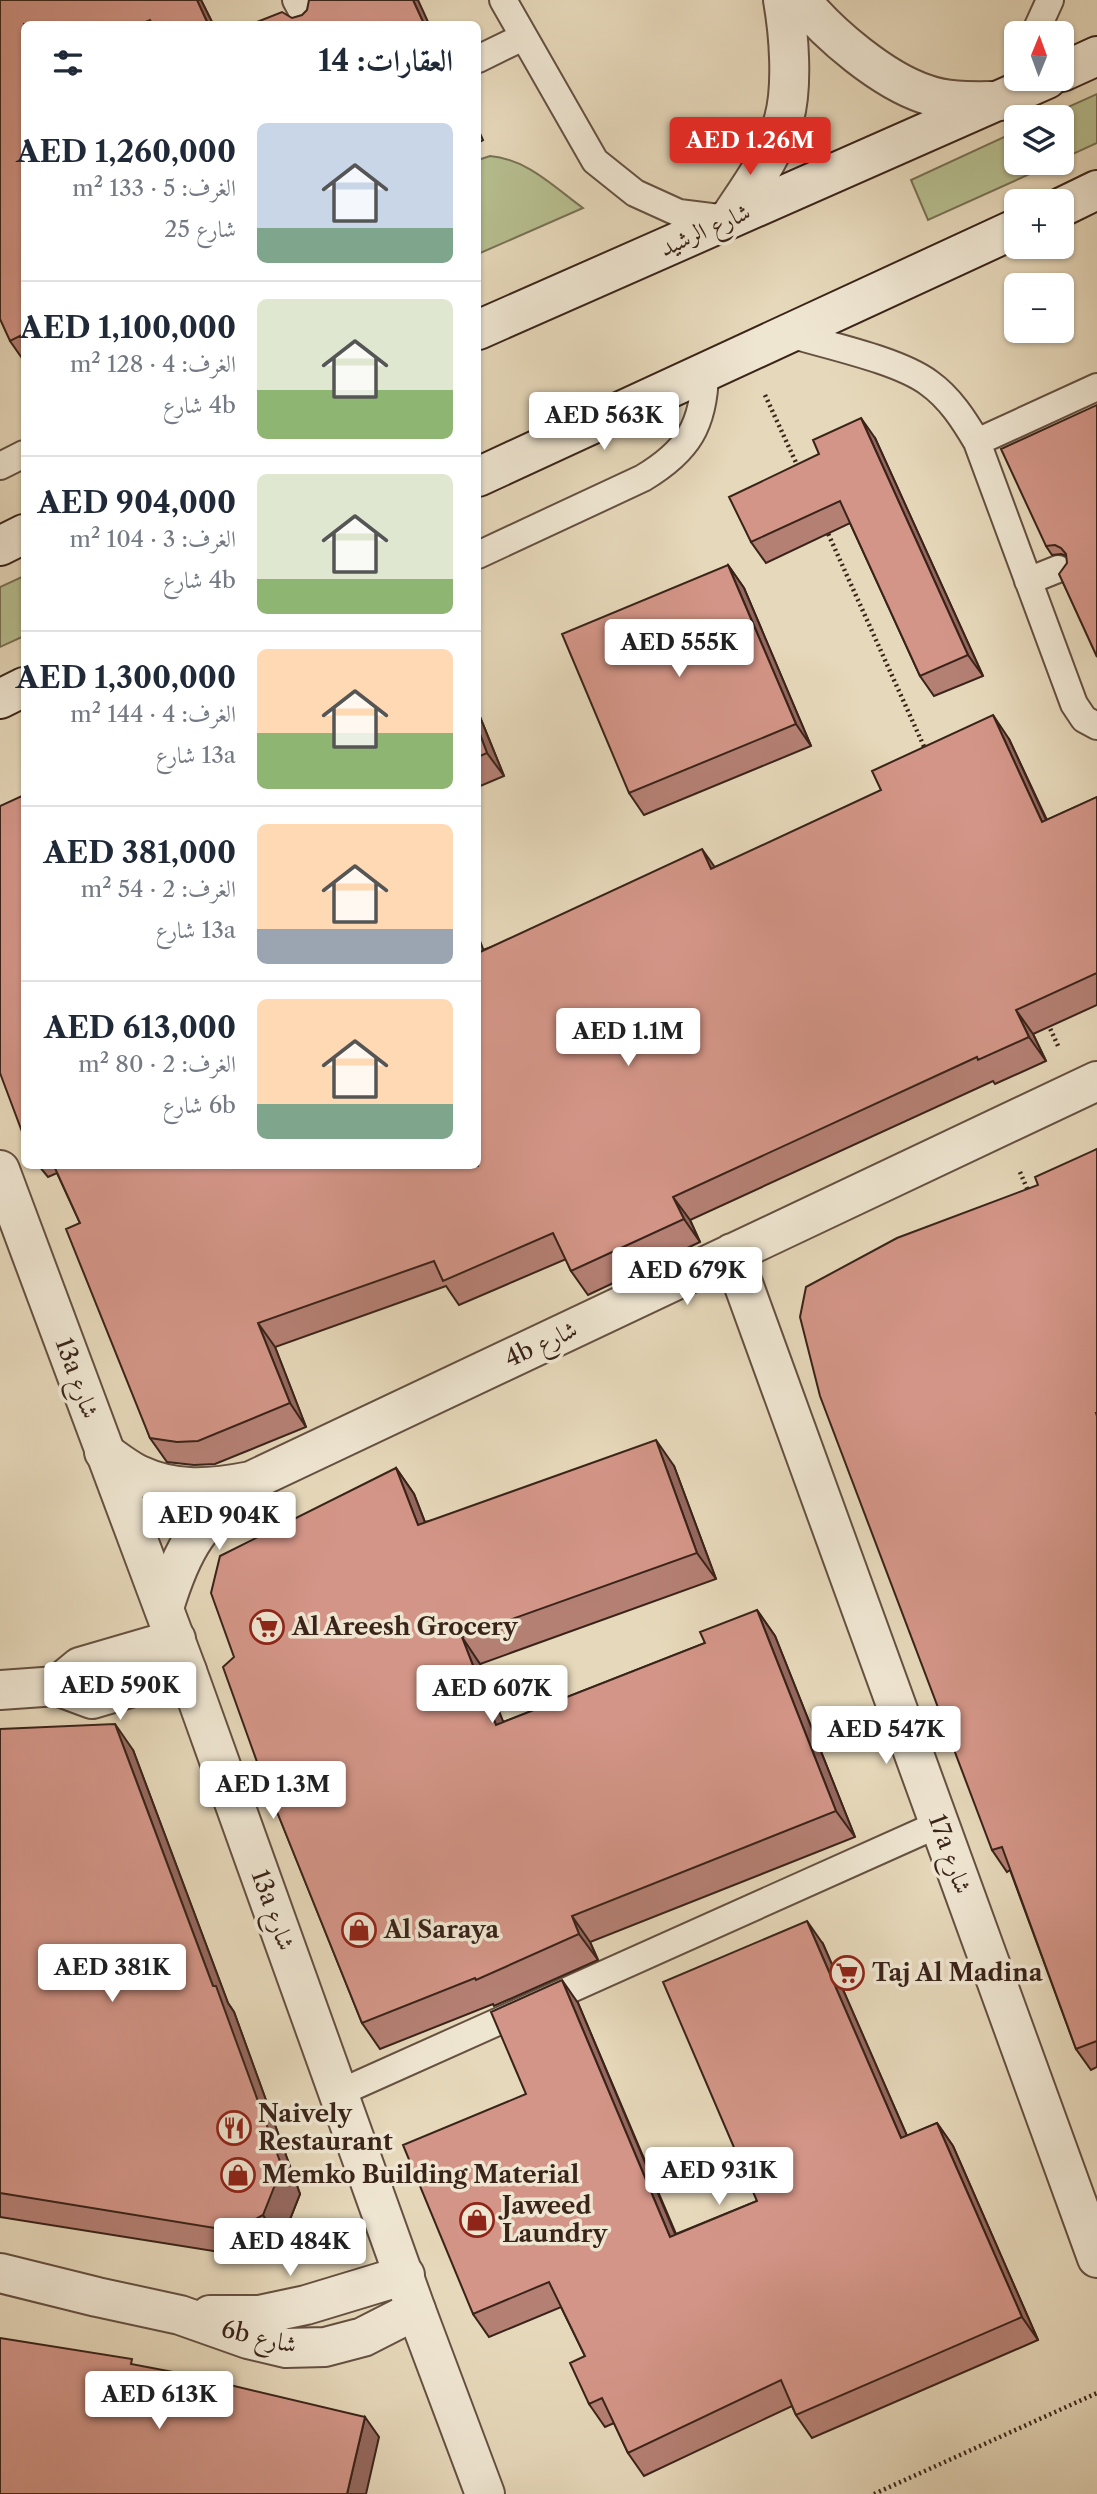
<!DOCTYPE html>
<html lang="ar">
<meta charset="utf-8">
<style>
body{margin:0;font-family:"Libre Caslon Text",Amiri,serif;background:#f6f6f7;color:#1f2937;direction:rtl;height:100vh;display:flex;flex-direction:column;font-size:26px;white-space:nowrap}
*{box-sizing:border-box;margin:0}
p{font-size:23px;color:#747a83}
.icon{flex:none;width:38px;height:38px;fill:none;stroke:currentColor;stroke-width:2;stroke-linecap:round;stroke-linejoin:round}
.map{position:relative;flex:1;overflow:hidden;direction:ltr}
.panel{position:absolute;left:21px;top:21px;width:460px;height:1148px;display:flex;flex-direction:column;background:#fff;border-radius:10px;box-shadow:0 2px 5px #0004;direction:rtl}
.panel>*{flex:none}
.needle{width:46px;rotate:1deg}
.tools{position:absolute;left:1004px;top:21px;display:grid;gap:14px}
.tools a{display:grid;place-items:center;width:70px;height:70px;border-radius:10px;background:#fff;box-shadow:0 2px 5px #0004;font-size:35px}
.price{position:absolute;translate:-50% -60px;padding:0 16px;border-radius:7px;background:#fff;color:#222;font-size:23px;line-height:46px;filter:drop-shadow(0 2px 4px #0008)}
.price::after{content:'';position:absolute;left:50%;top:42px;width:21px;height:16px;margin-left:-10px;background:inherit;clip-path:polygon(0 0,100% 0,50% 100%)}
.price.active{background:#d93025;color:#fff}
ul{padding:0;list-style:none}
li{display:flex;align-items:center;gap:21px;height:175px;padding:0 28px}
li+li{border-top:2px solid #e0e1e3}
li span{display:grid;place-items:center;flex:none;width:196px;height:140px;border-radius:10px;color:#555}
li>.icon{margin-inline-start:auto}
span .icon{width:84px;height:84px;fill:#fffc;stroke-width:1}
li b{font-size:30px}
h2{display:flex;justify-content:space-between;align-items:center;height:84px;padding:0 28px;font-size:30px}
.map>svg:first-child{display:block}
</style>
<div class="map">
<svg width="1097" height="2494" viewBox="0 0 1097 2494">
<rect width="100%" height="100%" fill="#e6d8ba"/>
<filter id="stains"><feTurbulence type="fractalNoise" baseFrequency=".00286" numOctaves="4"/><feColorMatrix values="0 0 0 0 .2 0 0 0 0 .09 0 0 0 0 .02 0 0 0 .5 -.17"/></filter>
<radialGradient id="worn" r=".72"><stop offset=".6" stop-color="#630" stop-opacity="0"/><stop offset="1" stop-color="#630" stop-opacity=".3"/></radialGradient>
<path fill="#b6be8f" stroke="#787054" stroke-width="2" d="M1097 94V143L1062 159V117H1046Z
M1017 131V163H1054L928 220 911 180Z
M490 156C527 159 554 187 583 208L478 254V160Z
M24 576V636L0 647V587Z"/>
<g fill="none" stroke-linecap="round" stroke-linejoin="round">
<g stroke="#655041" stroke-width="30">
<path id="service" d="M296 0 309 24
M503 0 595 161 635 193 679 213 727 219
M1035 33 1050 0
M478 59 523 37
M790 334C829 346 898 360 929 383 950 398 964 420 977 442L1074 704 1084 719 1097 726
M977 442 1097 387
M0 466 24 454
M478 555 643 478C688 451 704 425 705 373
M1028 581 1058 569
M339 2093 939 1824"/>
</g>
<g stroke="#655041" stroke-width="42">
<path id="minor" d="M801 0C829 35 883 80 925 94 949 103 976 101 1001 101
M729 219C749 188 774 156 784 119 793 86 789 34 783 0
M732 1253 1097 2258
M104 1452C114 1459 125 1468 137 1474 175 1492 210 1489 251 1481
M164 1608C183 1545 199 1522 251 1481L1097 1081
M57 1686 80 1667 176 1639
M0 1690 57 1686 92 1699 187 1671
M0 2273 97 2297 180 2315 248 2339 286 2348 325 2347 363 2337 416 2310
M210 2315H259L306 2305 405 2275"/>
</g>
<g stroke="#655041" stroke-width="42">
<path id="tertiary" d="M0 1170 187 1671 416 2310 485 2494"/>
</g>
<g stroke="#3a2319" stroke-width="42">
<path id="secondary" d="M1062 72 1097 56
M1062 207 1097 190
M478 330 1047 79
M478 477 1017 228
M0 546 24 534
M0 699 24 687"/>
</g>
<path stroke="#3a2319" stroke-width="4.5" stroke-dasharray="2 3.5" stroke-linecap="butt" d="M765 395 798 467
M826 529 926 751
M1048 1024 1059 1048
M1020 1172 1029 1193
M874 2494 1097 2393"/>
<use href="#service" stroke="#efe6d2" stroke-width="26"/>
<use href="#minor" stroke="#efe6d2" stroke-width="38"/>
<use href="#tertiary" stroke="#efe6d2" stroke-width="38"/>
<use href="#secondary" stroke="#efe6d2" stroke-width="38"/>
</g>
<path fill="#b58074" stroke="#3a2319" stroke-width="2" d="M0 0H201L213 24H24V361L10 341Z
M478 129 483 140 478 143Z
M1097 405 1067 563V556L1061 554 1052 555 1046 546Z
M875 438 983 676 934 696 920 676 850 523 766 563 751 542 819 454Z
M728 565 744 588 811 746 644 815 629 793Z
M478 712 504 776 478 787Z
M1009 739 1047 820 1097 797V1005L1033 1034 1046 1061 995 1084 993 1081 690 1220 700 1242 588 1295 571 1271 566 1259 459 1305 446 1286 275 1347 306 1427 215 1464 194 1465 167 1462 150 1438 80 1223 57 1173 48 1177 39 1166H478V936L483 950 715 867Z
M1097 1149V2067L1091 2070 1076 2049 1010 1870 1007 1872 992 1850 1038 1185Z
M674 1466 716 1579 480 1664 503 1722 705 1643 757 1610 775 1636 855 1837 590 1942 598 1960 494 2006 493 2004 380 2049 362 2023 270 1794 266 1787 234 1657 396 1468 414 1494 425 1522Z
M0 1729 133 1750 228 2003 234 2012 300 2194 281 2242 251 2257 0 2217Z
M823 1944 907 2136 937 2123 953 2146 1038 2340 812 2438 796 2415 792 2406 644 2476 628 2453 614 2423 605 2427 589 2404 585 2356 561 2307 489 2337 473 2314 526 2094 578 2003 676 2234 757 2201Z"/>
<path fill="#94685e" stroke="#3a2319" stroke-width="2" d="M197 0H201L213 24H208Z
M413 0H418L429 24H424Z
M861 418 875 438 983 676 968 655Z
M728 565 744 588 811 746 796 724Z
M478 712 504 776 487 753 478 729Z
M993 715 1009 739 1058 846 1042 822Z
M702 849 719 873 711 869Z
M478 936 494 977 478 954Z
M1016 1010 1033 1034 1046 1061 1029 1037Z
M673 1197 690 1220 700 1242 684 1219Z
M258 1323 275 1347 306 1427 290 1403Z
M656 1440 674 1466 716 1579 697 1553Z
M396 1468 414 1494 436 1551 418 1525Z
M757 1610 775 1636 855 1837 836 1811Z
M462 1637 480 1664 515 1751 496 1725Z
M115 1724 133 1750 228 2003 234 2012 300 2194 281 2242 263 2215 213 1986Z
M572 1916 590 1942 598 1960 579 1934Z
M807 1921 823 1944 918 2161 901 2138Z
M562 1980 578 2003 686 2260 670 2237Z
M937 2123 953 2146 1038 2340 1022 2317Z
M365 2417 379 2437 366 2494H347Z"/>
<path fill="#d39587" stroke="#3a2319" stroke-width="2" d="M0 0H197L208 24H152L150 20 141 24H24V334L10 341 0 319Z
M309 0H413L424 24H252L282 12 292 18 302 15 307 10Z
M1097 405V657L1059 574 1067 563 1066 554 1061 548 1055 545 1046 546 1001 449Z
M861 418 968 655 920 676 840 501 751 542 729 497 819 454 813 440Z
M728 565 796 724 629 793 562 634Z
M993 715 1042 822 1097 797V973L1016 1010 1029 1037 978 1060 977 1057 673 1197 684 1219 571 1271 553 1233 443 1281 434 1261 258 1323 290 1403 198 1441 177 1442 150 1438 66 1229 80 1223 54 1166H478V953L702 849 711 869 881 790 872 771Z
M478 729 487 753 478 757Z
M24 795V1137L0 1073V806Z
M1097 1149V1413H1096L1097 1416V2041L1076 2049 1002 1847 992 1850 820 1396 800 1317 806 1287 897 1238 1038 1185 1035 1177Z
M656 1440 697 1553 462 1637 496 1725 705 1643 700 1632 757 1610 836 1811 572 1916 579 1934 476 1980 475 1978 362 2023 267 1787H266L223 1667 234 1657 211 1593 220 1556 396 1468 418 1525Z
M115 1724 213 1986H216L282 2167 263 2215 233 2231 0 2193V1729Z
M807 1921 901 2138 937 2123 1022 2317 796 2415 781 2380 628 2453 602 2398 589 2404 570 2363 585 2356 549 2282 473 2314 403 2145 526 2094 491 2012 562 1980 670 2237 757 2201 663 1982Z
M0 2338 132 2359 131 2364 231 2383 230 2385 365 2417 347 2494H0Z"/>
<defs>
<g id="supermarket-ring" transform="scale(1.75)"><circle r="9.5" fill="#efe6d2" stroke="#8f2418" stroke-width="1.5"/><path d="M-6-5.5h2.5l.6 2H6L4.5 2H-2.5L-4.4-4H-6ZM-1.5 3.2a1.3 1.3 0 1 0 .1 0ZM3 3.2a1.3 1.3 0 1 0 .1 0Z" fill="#8f2418"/></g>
<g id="shop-ring" transform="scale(1.75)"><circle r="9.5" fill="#efe6d2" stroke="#8f2418" stroke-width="1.5"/><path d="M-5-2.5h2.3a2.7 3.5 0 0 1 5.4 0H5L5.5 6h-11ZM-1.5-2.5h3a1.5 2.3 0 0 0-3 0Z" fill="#8f2418"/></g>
<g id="restaurant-ring" transform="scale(1.75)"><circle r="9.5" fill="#efe6d2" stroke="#8f2418" stroke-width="1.5"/><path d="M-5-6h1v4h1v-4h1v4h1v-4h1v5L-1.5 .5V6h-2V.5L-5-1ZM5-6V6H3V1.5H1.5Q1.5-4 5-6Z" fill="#8f2418"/></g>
</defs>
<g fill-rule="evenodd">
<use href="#supermarket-ring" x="267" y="1627"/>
<use href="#shop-ring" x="359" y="1930"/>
<use href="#supermarket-ring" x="847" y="1973"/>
<use href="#restaurant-ring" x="234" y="2128"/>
<use href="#shop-ring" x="238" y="2175"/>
<use href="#shop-ring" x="477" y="2220"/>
</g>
<g text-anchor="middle" stroke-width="7" stroke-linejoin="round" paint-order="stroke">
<g font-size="24" fill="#3a2319" stroke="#efe6d2">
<text transform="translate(705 230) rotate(-24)" y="8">شارع الرشيد</text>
<text transform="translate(541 1344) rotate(-25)" y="8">4b شارع</text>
<text transform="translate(77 1378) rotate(70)" y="8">13a شارع</text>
<text transform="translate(950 1854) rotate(70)" y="8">17a شارع</text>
<text transform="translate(273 1910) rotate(70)" y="8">13a شارع</text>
<text transform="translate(259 2337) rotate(13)" y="8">6b شارع</text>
</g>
<g font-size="24" font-weight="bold" fill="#3a2319" stroke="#efe6d2" text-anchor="start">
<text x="292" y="1635">Al Areesh Grocery</text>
<text x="384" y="1938">Al Saraya</text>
<text x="872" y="1981">Taj Al Madina</text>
<text x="258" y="2122">Naively<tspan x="258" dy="28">Restaurant</tspan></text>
<text x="262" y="2183">Memko Building Material</text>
<text x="502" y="2214">Jaweed<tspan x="502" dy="28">Laundry</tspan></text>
</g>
</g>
<rect width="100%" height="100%" filter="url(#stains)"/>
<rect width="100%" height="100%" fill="url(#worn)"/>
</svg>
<div class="tools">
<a><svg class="needle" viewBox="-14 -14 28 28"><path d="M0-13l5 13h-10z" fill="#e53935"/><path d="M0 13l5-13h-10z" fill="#747a83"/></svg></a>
<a><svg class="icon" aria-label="layers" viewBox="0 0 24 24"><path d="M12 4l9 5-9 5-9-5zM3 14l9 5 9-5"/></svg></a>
<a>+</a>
<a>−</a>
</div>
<b class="price active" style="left:750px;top:177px">AED 1.26M</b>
<b class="price" style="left:604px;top:452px">AED 563K</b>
<b class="price" style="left:679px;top:679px">AED 555K</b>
<b class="price" style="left:628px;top:1068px">AED 1.1M</b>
<b class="price" style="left:687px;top:1307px">AED 679K</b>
<b class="price" style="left:219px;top:1552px">AED 904K</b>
<b class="price" style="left:120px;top:1722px">AED 590K</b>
<b class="price" style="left:492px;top:1725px">AED 607K</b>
<b class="price" style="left:886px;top:1766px">AED 547K</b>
<b class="price" style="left:273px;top:1821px">AED 1.3M</b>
<b class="price" style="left:112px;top:2004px">AED 381K</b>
<b class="price" style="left:719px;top:2207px">AED 931K</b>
<b class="price" style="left:290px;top:2278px">AED 484K</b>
<b class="price" style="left:159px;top:2431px">AED 613K</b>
<section class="panel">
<h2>العقارات: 14<svg class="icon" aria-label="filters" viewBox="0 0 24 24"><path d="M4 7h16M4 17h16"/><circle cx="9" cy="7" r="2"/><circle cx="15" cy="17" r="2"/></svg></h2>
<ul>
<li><span style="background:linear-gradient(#c9d6e8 75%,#7fa58c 0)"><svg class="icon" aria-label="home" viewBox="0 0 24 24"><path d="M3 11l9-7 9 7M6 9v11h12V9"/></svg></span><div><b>AED 1,260,000</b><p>الغرف: 5 · 133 m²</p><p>شارع 25</p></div></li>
<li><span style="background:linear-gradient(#dfe7d0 65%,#8fb573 0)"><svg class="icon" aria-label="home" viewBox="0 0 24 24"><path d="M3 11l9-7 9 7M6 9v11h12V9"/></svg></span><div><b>AED 1,100,000</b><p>الغرف: 4 · 128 m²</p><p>4b شارع</p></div></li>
<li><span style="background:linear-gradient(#dfe7d0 75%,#8fb573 0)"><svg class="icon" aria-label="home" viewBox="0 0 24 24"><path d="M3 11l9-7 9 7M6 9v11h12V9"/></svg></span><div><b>AED 904,000</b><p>الغرف: 3 · 104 m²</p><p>4b شارع</p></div></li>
<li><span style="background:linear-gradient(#ffd9b3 60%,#8fb573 0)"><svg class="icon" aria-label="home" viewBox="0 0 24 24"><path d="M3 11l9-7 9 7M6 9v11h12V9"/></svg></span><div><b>AED 1,300,000</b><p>الغرف: 4 · 144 m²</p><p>13a شارع</p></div></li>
<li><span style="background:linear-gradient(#ffd9b3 75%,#9aa5b1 0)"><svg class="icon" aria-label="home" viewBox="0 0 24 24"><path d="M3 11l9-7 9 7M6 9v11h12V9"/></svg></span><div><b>AED 381,000</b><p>الغرف: 2 · 54 m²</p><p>13a شارع</p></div></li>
<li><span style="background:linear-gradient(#ffd9b3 75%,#7fa58c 0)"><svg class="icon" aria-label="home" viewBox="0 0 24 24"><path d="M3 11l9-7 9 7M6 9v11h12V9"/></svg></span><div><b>AED 613,000</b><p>الغرف: 2 · 80 m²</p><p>6b شارع</p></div></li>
</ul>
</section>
</div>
